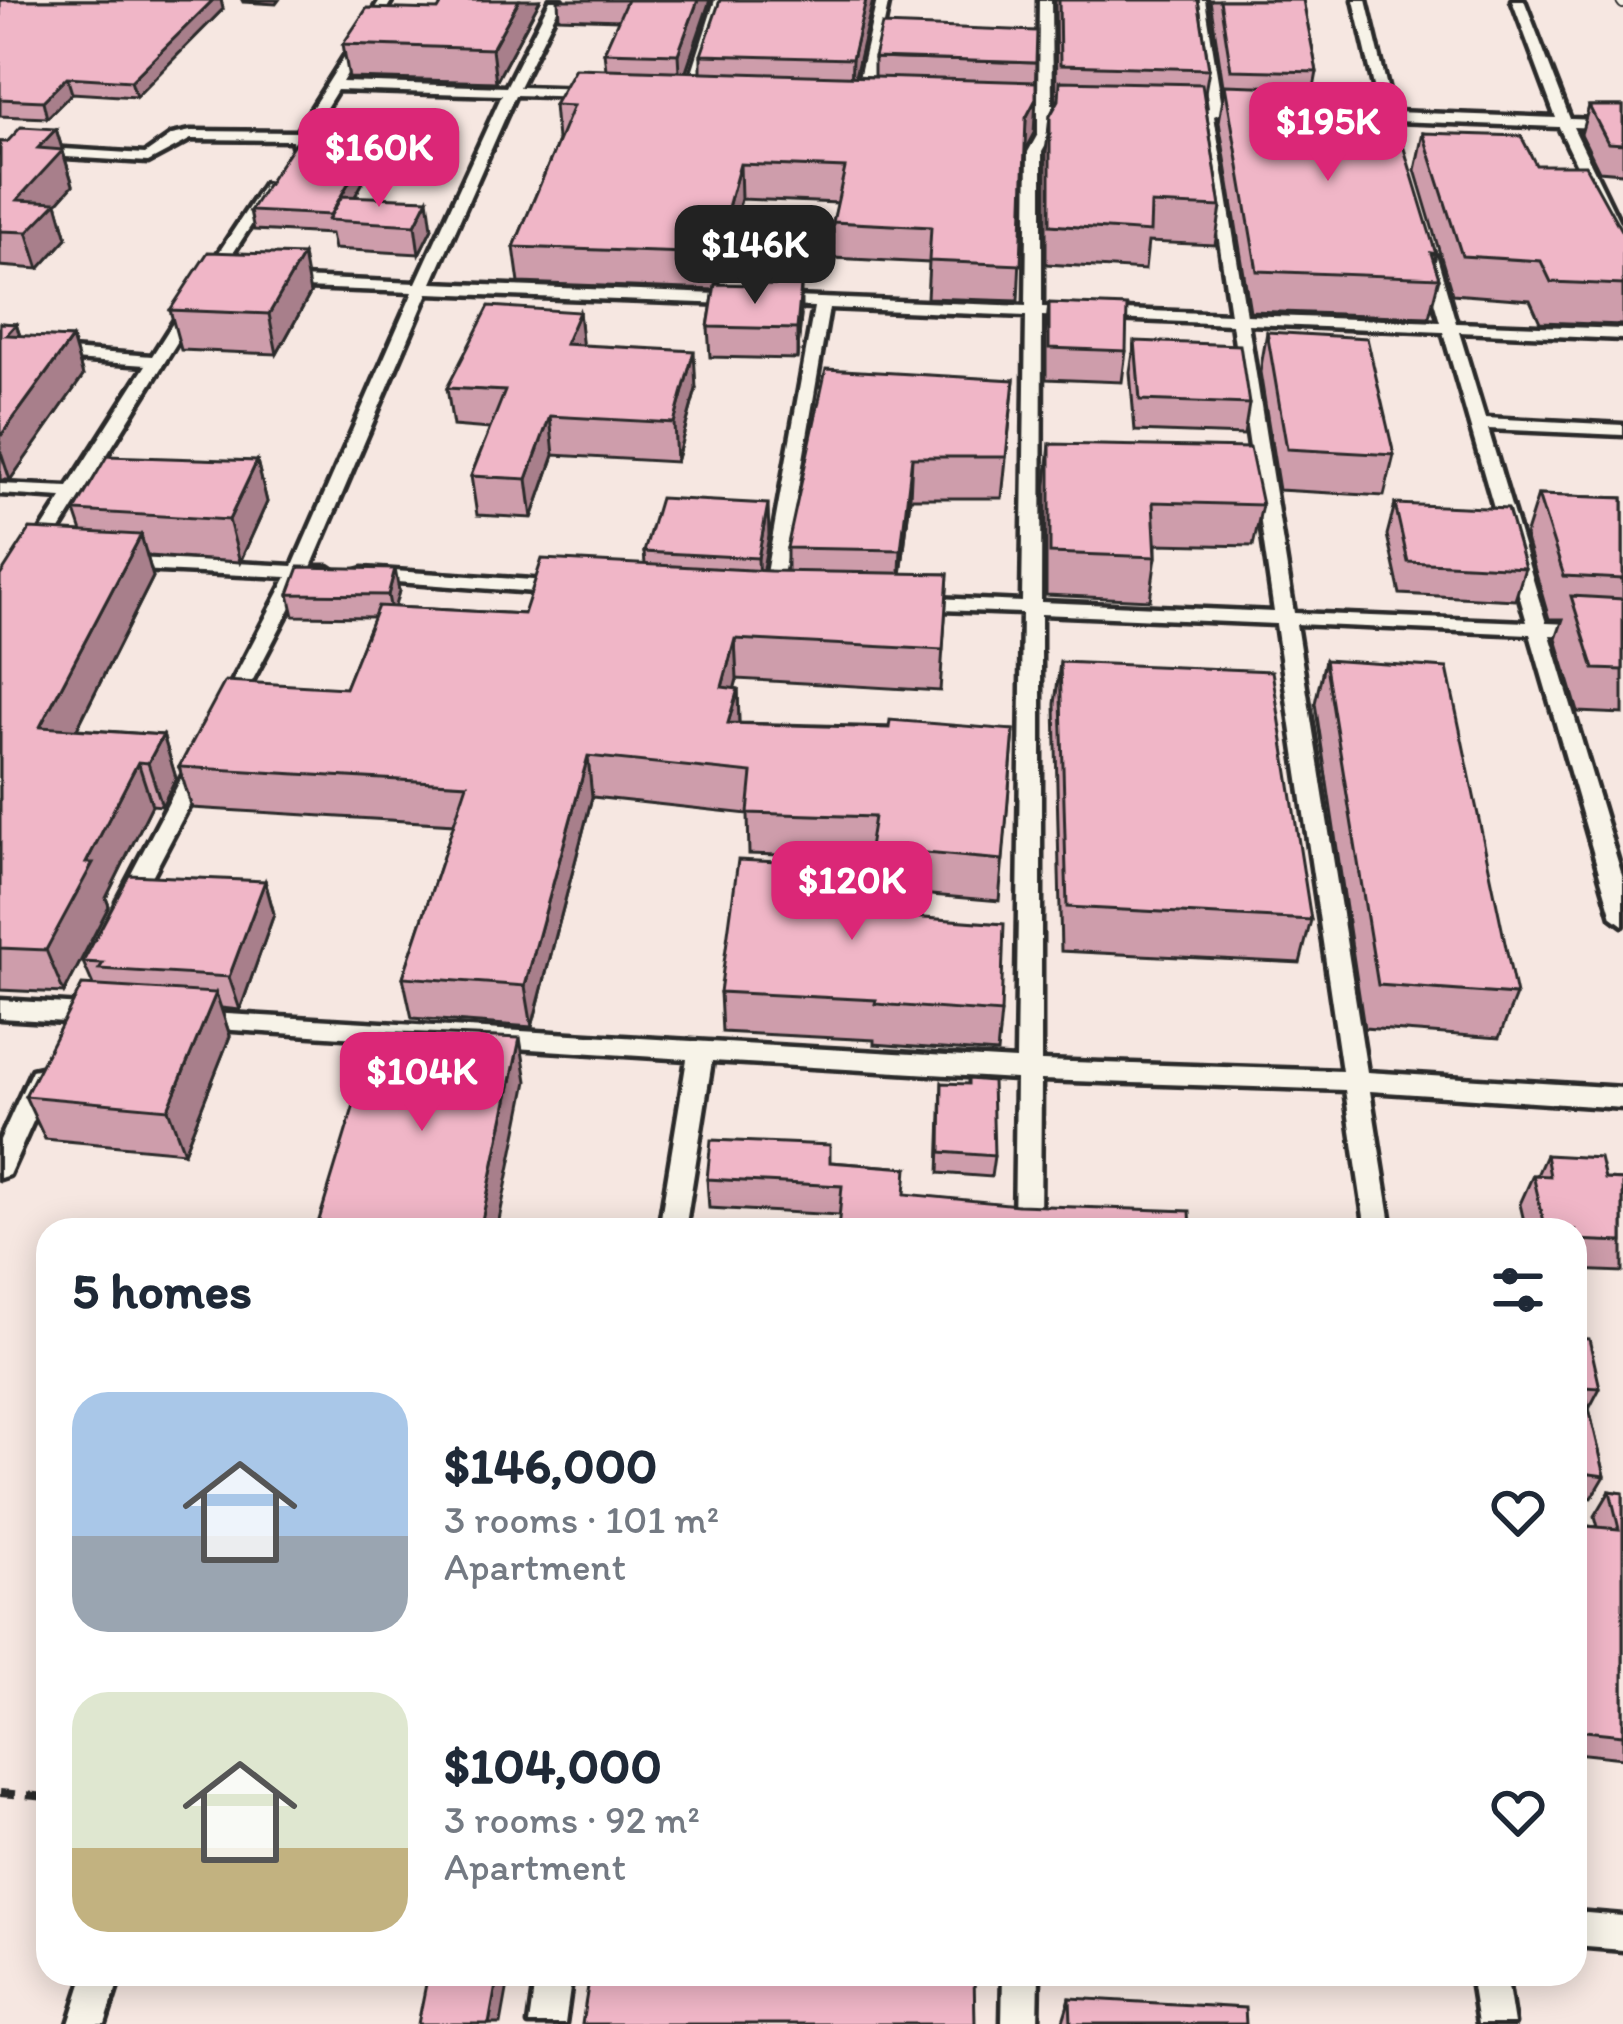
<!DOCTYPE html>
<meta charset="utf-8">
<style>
body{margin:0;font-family:Itim,sans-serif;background:#f2f2f3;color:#1f2937;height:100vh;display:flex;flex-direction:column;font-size:45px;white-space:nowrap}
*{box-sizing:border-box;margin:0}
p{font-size:39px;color:#747a83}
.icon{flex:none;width:66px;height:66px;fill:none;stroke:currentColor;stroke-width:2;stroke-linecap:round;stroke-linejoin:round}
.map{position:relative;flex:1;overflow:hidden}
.side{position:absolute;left:36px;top:1218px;width:1551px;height:768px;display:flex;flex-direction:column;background:#fff;border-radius:36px;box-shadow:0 6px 30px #0003}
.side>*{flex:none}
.price{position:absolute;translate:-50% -102px;padding:0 27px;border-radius:24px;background:#db2777;color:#fff;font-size:39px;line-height:78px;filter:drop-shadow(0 3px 6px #0008)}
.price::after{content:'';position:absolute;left:50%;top:72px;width:36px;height:27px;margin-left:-18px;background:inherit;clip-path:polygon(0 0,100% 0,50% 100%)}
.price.on{background:#222;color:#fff}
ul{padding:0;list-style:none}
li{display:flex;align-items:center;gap:36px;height:300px;padding:0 36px}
li span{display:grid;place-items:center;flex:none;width:336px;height:240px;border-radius:36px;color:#555}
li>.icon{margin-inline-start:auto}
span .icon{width:144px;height:144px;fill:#fffc;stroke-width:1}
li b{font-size:51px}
h2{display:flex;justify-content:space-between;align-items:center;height:144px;padding:0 36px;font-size:51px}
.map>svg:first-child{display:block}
</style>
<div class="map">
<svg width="1623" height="2024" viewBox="0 0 1623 2024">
<rect width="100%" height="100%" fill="#f6e7e1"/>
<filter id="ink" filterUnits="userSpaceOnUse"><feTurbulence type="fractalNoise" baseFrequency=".00833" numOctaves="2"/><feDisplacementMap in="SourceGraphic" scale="24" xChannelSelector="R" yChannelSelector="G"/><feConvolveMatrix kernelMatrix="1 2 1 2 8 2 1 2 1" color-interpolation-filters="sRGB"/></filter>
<g filter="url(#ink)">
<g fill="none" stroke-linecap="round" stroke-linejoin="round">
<g stroke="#2b2b2b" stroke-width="12">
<path id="lane" d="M1620 0 1623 4"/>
</g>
<g stroke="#2b2b2b" stroke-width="9">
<path id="street" d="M380 0H392L342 82 506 87 550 0H562L519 87 590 89 597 93 590 97 515 95 432 283 1026 306 1028 152 1038 134V112L1002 111 995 107 1002 103 1038 104 1039 0H1051L1052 104 1087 105 1094 109 1087 113 1052 112V134L1042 152V307L1230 314 1200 112 1209 108 1193 0H1205L1223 112 1214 116 1246 315 1440 322 1421 257 1429 252 1437 257 1456 323 1623 329V339L1459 332 1485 418 1623 425V435L1488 429 1546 623 1623 626V638L1550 635 1623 879V925L1612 917 1530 634 1296 624 1367 1072 1623 1088V1108L1370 1091 1392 1230H1366L1345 1090 1041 1080 1040 1230H1014L1016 1079 712 1061 685 1230H659L687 1059 185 1027 182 1021 194 1012 1016 1060 1022 613 914 609 904 603 914 597 1022 602 1026 316 829 308 778 605H764L761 601 814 307 428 293 311 567H328L337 573 328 579 306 578 235 714H221L218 709 287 577 117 569 108 563 117 557 293 566 413 292 276 287 268 282 276 277 416 283 502 95 337 90 303 145H293L292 140 191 139 148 162 0 153V145L145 154 172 135 191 131 297 132ZM1042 316 1232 324 1274 612 1041 602ZM1248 324 1443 332 1527 622 1294 613ZM1041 614 1276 624 1342 1071 1041 1061Z
M715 0H727L695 97 683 100Z
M877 0H889L867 104 860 108 853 104Z
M1354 0H1366L1393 112 1556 118 1512 0H1524L1570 119 1623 121V129L1573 127 1623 230V251L1615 246 1559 127 1395 121 1397 126 1390 130 1382 120 1351 118 1349 115 1356 111 1380 112Z
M264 184 276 187 215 281H205L202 278Z
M185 304 199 307 10 610 0 616V595L62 498 0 494V484L68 487 146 365 0 355V345L152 356Z
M363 569 562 582 572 588 562 594 356 579V571Z
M201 755 212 762 139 901 128 909 120 907 117 901 190 762Z
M0 1000 99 1006 111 1015 99 1024 0 1018Z
M41 1068 50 1070 53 1077 9 1175 0 1178V1140L32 1070Z
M1575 1912 1623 1916V1950L1575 1946Z
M85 1974H121L105 2024H69Z
M536 1974H572L565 2024H529Z
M1003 1974H1039L1038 2024H1002Z
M1470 1974H1506L1514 2024H1478Z"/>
</g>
<path stroke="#2b2b2b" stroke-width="8" stroke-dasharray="15 12" stroke-linecap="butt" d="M0 1793 48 1797"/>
<use href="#lane" stroke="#f7f3e8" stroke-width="8"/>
<use href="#street" fill="#f7f3e8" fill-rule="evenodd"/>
</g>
<path fill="#ce9dab" stroke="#2b2b2b" stroke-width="3" d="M0 0H221L223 9 136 97 72 93 47 118 0 116Z
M242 0H279L276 4 243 2Z
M540 0 496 82 349 78 343 44 438 10Z
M558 0H710L686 71 701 72V55L873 0 855 76 874 77V58L1036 63 1034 133 1025 149 1018 301 927 298 929 263 833 258V222L838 203 741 199 718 284 801 316 797 359 710 357 708 327 714 290 519 283 514 247 559 139H557L554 105 606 69 604 52 619 20 559 18Z
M1055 0H1198L1209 69 1204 98 1221 207 1215 245 1148 242 1145 270 1046 264V153L1050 116 1058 100H1056Z
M1210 0H1303L1317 72 1314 88 1391 132 1436 254 1434 263 1439 278 1429 317 1250 311 1219 122 1224 92Z
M1589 106H1623V173L1599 171 1581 134Z
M385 120 388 138 355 196 432 228 419 254 334 249 331 234 254 230 250 211Z
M56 129 73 185 57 203 67 238 39 269 0 266V142H7Z
M1423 133 1536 165 1623 234V325L1540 322 1530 300 1452 294 1415 170Z
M310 294 277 354 181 350 170 310Z
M1049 303 1126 351 1122 382 1046 379V333Z
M579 312 582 345 696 389 676 462 554 455 532 518 477 515 471 476 490 429 453 426 447 388Z
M0 323 16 324 20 336 72 338 83 376 10 480H0Z
M1267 332 1394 455 1384 496 1279 490 1260 372Z
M1135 341 1249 404 1244 435 1135 431 1130 372Z
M1014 380 1002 498H910L901 574H948L940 691 737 679 734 688 738 689 739 723 1014 730 999 901 873 890 872 914 1001 1013 997 1053 874 1044V1040L722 1032 720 992 869 867V858L749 854 748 814 592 797 532 1027 412 1018 403 977 454 824 192 808 179 767 345 688 374 617 294 616 289 594 399 591 394 607 524 614 645 564 644 552 769 536 763 571 787 572V548Z
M1050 444 1262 505 1253 546 1156 544V557L1150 600 1046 595V485Z
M257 461 267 502 240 562 147 556 153 577 77 729 163 735 176 778 162 806 152 805 106 898 109 906 64 993 0 990V576L82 532 75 511Z
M1538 495 1623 498V714L1578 712 1556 639 1563 619H1549L1525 536Z
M1395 504 1525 568 1515 600 1400 594 1387 535Z
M1325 660 1516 995 1499 1038 1364 1028 1315 703Z
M1060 662 1311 920 1300 963 1061 951 1055 704Z
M265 881 274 914 240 1010 221 1008 230 1036 184 1152 45 1139 25 1096 93 985 83 962Z
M942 1083 994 1156 991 1177 939 1173Z
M1546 1155 1605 1179 1623 1180V1272L1575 1270V1230H1526L1520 1204 1533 1175H1537Z
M830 1162 907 1168 839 1215 709 1208 707 1179Z
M1575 1338 1600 1388 1589 1409 1605 1476 1592 1498 1575 1496Z
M1610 1491 1623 1493V1758L1575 1753V1525L1598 1527 1595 1516Z
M1070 1998 1246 2024H1062Z"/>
<path fill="#a87f8b" stroke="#2b2b2b" stroke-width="3" d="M213 0H221L223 9 136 97 131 81Z
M519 0H540L496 82 492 49Z
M698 0H710L680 88 678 54Z
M866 0H873L851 93 852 59Z
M67 77 72 93 47 118 43 101Z
M1036 99 1034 133 1024 152 1026 118Z
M385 120 388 138 341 221 330 215Z
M56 129 73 185 57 203 67 238 39 269 17 200 38 148Z
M740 164 741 199 717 290 715 254Z
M428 199 432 228 419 254 415 225Z
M303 255 310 294 277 354 269 314Z
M801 286V316L797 359V329Z
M579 312 583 350 565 344Z
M16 324 28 361 6 335Z
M72 338 83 376 10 480 0 450V437Z
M694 351 696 389 676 462 674 423Z
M550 416 554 455 532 518 527 479Z
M912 457 910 498 899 592 901 550Z
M257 461 267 502 240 562 229 520Z
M768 504 769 536 759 590 758 558Z
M141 535 153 577 56 770 40 727Z
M395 569 399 591 392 617 388 595Z
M735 639 737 679 724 728 722 687Z
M738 689 739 730 728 723Z
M163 735 176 778 162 806 148 763Z
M588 756 592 797 532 1027 525 986Z
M138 762 152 805 106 898 109 906 64 993 46 950 86 863Z
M265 881 274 914 240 1010 229 977Z
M216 993 230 1036 184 1152 168 1109Z
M520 1038 527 1081 497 1230H480Z
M498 1974H510L501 2024H489Z"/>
<path fill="#f0b6c7" stroke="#2b2b2b" stroke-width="3" d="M0 0H213L131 81 67 77 43 101 0 99Z
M444 0H519L492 49 343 44 367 8 438 10Z
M627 0H698L678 54 604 52Z
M720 0H866L852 59 701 55Z
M1059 0H1198L1209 69 1060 65Z
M1220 0H1303L1317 72 1231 70Z
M882 25 1037 31 1036 63 874 58Z
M575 68 1036 82V99L1026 118 1021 265 929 261 931 227 833 222 845 168 740 164 715 254 514 247 573 106 554 105Z
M1060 81 1202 84 1221 207 1151 204 1150 232 1050 225V116L1059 100Z
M1225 85 1378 90 1391 132H1399L1436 254 1431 253 1439 278 1257 271Z
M1589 106H1623V144L1608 143Z
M312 116 385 120 330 215 250 211Z
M21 127 56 129 38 148 63 150 17 200 57 202 28 232 0 231V142H7Z
M1423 133 1521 136 1536 165H1585L1623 234V285L1551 282 1541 261 1462 256Z
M342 196 428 199 415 225 328 220Z
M208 252 303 255 269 314 170 310Z
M715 284 801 286 797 329 708 327Z
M1049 303 1127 306 1126 351 1049 348Z
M489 306 579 312 565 344 694 351 674 423 550 416 527 479 471 476 505 391 447 388Z
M0 323 16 324 6 335 72 338 0 437Z
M1267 332 1367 338 1394 455 1287 449Z
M1135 341 1240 345 1249 404 1140 400Z
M826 369 1014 380 1006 457H912L901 550 787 548Z
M1050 444 1250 448 1262 505 1153 502 1156 557 1050 553Z
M107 456 257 461 229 520 75 511Z
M1538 495 1623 498V579L1564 576Z
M660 498 768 504 758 558 644 552Z
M1395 504 1508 509 1525 568 1408 562Z
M30 529 141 535 40 727 163 735 148 763 138 762 86 863H93L46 950 0 948V576Z
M542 559 770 571 948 574 943 650 735 639 722 687 738 689 728 723 889 728 890 720 1014 730 1003 860 869 848 874 817 748 813 752 773 588 756 525 986 403 977 467 784 179 767 225 681 345 688 378 606 524 614Z
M299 567 395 569 388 595 289 594Z
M1571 596 1623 599V670L1594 669Z
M1325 660 1447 668 1516 995 1378 985Z
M1060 662 1272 671 1311 920 1067 907Z
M738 860 874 867 871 914 1004 924 1001 1013 875 1004 876 1000 720 992Z
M129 875 265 881 229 977 99 969 103 963 83 962Z
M82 985 216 993 168 1109 25 1096Z
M376 1032 520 1038 480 1230H316Z
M968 1079 992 1081 994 1156 941 1152 942 1083 968 1084Z
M711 1140 830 1145V1162L907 1168 905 1194 1018 1205 1190 1211 1191 1230H838L842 1186 707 1179Z
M1546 1155 1600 1158 1605 1179 1623 1180V1242L1575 1240V1230H1546L1533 1175 1550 1176Z
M1575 1338 1589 1339 1600 1388 1584 1387 1605 1476 1575 1472Z
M1610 1491 1623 1493V1735L1575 1730V1525L1619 1529Z
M428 1974H498L489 2024H418Z
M590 1974H974L975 2024H582Z
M1070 1998 1245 2008 1246 2024H1071Z"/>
</g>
</svg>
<b class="price" style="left:1328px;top:184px">$195K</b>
<b class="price" style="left:379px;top:210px">$160K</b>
<b class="price on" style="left:755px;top:307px">$146K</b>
<b class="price" style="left:852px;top:943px">$120K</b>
<b class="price" style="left:422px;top:1134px">$104K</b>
<section class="side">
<h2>5 homes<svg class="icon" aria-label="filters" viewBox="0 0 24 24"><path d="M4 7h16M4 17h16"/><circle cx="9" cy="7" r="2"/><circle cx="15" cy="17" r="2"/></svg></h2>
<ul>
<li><span style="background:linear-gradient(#a9c7e8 60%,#9aa5b1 0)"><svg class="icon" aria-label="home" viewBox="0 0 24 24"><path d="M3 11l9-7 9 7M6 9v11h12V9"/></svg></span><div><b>$146,000</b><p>3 rooms · 101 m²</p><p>Apartment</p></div><svg class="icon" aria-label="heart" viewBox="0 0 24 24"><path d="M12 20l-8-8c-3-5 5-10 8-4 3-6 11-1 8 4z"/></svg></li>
<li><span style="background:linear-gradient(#dfe7d0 65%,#c2b280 0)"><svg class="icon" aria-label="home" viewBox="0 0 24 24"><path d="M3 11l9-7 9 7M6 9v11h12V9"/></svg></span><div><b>$104,000</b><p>3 rooms · 92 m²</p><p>Apartment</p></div><svg class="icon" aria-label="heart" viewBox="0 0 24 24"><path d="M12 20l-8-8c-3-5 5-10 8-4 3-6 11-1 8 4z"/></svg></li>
</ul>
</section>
</div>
